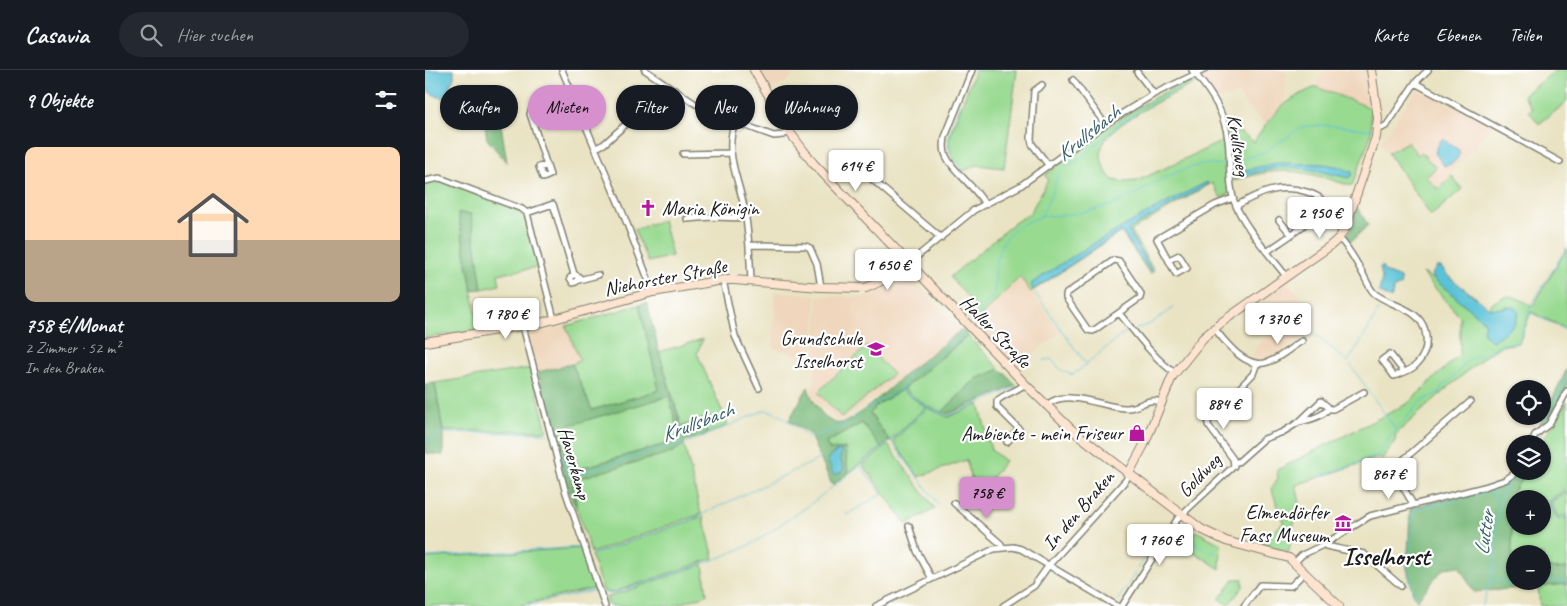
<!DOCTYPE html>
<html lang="de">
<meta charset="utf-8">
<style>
body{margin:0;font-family:Caveat,sans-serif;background:#242831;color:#f1f3f6;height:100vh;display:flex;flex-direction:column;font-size:19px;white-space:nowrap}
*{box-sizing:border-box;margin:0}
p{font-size:16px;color:#9ea1a6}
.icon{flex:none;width:28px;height:28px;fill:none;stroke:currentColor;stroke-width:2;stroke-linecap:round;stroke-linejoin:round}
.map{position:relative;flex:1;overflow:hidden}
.sheet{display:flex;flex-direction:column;background:#171b24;width:425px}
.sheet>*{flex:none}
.banner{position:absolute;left:15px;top:15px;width:475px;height:45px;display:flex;gap:10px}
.tools{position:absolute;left:1081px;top:310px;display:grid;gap:10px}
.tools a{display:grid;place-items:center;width:45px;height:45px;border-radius:50%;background:#171b24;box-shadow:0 1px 4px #0004;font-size:25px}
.price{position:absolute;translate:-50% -42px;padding:0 11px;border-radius:5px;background:#fff;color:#222;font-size:16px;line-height:32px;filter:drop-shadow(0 1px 2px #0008)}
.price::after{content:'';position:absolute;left:50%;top:30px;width:15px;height:11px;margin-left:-8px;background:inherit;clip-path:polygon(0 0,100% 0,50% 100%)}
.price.active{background:#d690ce;color:#111}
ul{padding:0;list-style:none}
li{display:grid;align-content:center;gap:10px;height:265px;padding:0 25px}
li+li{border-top:1px solid #363941}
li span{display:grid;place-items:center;height:155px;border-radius:10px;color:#555}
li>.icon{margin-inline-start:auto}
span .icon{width:90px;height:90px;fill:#fffc;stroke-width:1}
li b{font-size:21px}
h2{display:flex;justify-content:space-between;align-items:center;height:60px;padding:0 25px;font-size:21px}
.tag{padding:0 18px;border-radius:22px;background:#171b24;box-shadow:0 1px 4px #0004;font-size:18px;line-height:45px}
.tag.active{background:#d690ce;color:#111}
header{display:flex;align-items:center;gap:30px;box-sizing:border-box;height:70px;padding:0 25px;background:#171b24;border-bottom:1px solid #363941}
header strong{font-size:24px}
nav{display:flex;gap:28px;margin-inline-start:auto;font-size:18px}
.search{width:350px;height:45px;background:#242831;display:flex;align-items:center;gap:12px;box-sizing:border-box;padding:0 18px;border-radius:28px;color:#9ea1a6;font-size:19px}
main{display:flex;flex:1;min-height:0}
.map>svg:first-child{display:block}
</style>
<header>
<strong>Casavia</strong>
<div class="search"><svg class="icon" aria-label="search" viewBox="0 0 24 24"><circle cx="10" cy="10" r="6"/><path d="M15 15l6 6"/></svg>Hier suchen</div>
<nav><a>Karte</a><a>Ebenen</a><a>Teilen</a></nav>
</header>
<main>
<section class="sheet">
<h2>9 Objekte<svg class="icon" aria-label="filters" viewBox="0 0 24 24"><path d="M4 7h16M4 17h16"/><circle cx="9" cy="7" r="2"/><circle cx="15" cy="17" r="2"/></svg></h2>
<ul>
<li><span style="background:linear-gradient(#ffd9b3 60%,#b9a48a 0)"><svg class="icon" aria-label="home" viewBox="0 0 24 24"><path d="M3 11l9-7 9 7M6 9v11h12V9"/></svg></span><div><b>758 €/Monat</b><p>2 Zimmer · 52 m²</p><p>In den Braken</p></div></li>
</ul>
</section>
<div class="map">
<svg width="1142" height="536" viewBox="0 0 1142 536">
<rect width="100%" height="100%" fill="#fff"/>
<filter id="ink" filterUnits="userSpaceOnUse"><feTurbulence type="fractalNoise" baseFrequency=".02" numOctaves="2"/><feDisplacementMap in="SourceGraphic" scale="10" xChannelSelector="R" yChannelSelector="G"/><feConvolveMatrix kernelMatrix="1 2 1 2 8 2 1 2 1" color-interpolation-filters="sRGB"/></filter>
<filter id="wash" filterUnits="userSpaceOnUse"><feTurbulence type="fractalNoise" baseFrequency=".0096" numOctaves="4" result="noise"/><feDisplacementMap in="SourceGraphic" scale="20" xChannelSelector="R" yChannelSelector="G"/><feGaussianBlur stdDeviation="1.12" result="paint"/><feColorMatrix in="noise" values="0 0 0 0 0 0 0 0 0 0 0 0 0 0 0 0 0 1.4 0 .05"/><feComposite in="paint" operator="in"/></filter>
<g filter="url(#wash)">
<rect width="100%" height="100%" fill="#e9e3c3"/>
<path fill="#efd6bc" d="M334 0H371L362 11 346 21Z
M797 0H861L860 33 841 54 819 33 815 24 792 30 778 9Z
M899 0H938V2H941L946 38 891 17Z
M992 17 1067 56 1025 104 1027 106 1013 120 1001 107 1011 99 996 82 993 86 982 73 963 83 956 73Z
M484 207 535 260 422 348 415 351 411 350 394 335 388 326 387 320 390 307 393 226 437 227 472 216Z
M595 207 635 262 590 299 548 254Z
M862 213 879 231 866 245 879 257 878 259 884 264 846 289 836 290 828 288 830 279 843 266 822 241Z
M350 222 391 225 388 289 348 278Z
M141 256 155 290 113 302 103 264Z"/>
<path fill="#99da91" stroke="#5a7b56" d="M550 0H592L579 98 553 95 538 101C528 90 523 83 524 68Z
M1131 0H1142V32L1114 54 1104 41 1107 38 1098 25Z
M766 10 773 12C751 22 690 51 679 72 672 85 678 101 688 110L699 112 712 111 800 70 804 124 796 128 787 113 706 161 729 201 725 204 696 162 606 222 595 207 548 254 537 242 547 232 525 207 589 153 605 143 623 110 620 105C666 69 711 33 766 10Z
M891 17 946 38V65L927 116C877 101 861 94 809 111L804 63 815 62 829 72C847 44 859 30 891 17Z
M982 72 993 85 996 82 1011 98 1001 107 1013 119 1027 106 1037 119 1006 146 963 83Z
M15 110 95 141 100 145 114 197 73 204 75 215 57 219 46 144 33 143 54 260 0 268V113Z
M238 150 247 186 223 192 209 160Z
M1142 178V259L1106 242 1094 273 1075 276 1059 287 1013 326 971 364 970 371 957 389 955 387 871 415 876 437 867 459 864 482 835 475 859 452 846 419 853 408 852 400 982 334 1035 284V247L997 203 1009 209 1060 252 1083 236 1069 240 1063 237C1083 220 1088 226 1108 236Z
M214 235 235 320 167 340 147 294 155 290 141 256Z
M543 266 575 299 551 309 517 342 502 336 478 319Z
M278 269 272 283 303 355 283 364 278 349 257 357 234 282Z
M442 276 468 304 417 348 393 322Z
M106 298 122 361H18L10 313Z
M476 320 501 337 465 371 445 344 451 336Z
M244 326 255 370 146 401 134 358Z
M1142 331V418L1118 435V429H1090V435H1087C1089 416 1097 401 1118 401L1117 374 1120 366 1131 352Z
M554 334 566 380 580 391 562 413 547 411 541 390 494 407 468 371 502 338 523 347Z
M437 353 456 378 423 403 420 378 405 380 401 373Z
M259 374 276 444 166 483 152 439 147 410 248 382Z
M463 375 510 439 481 454 438 395Z
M1142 421V445L1133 447 1126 432Z
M1124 433 1132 449H1138L1142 447V498L1130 499 1118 497V484H1090V493L1087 492V438H1090V456H1118V438Z
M278 446 289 488 186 523 178 521 166 485Z
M771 461 796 474 795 499 760 476Z
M156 478 158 484H160L171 518 90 536H0V488Z
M278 494 282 525 247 536H184L181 528Z
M809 509H818V517L803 535 794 529Z
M1142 514V536H1115L1113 517Z"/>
<path fill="#7aba7b" stroke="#4b6b4c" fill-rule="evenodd" d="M68 19 71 23 82 93 62 69 55 22Z
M932 137 943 155 924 173 921 168 925 160Z
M33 143 46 144 57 219 47 220Z
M222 233 234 282 256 357 278 349 283 364 259 371V374L248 382 147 410 152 439 147 431 141 411 113 302 147 294 167 340 234 320 214 235ZM244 326 255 370 146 401 135 358Z
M537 259 543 266 478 319 451 336 445 344 465 371 456 378 437 353 401 373 405 380 420 378 423 403 407 415 385 365 364 350 383 317C386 329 401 357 417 353 432 350 472 311 486 299 503 286 520 273 537 259Z
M575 299 592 315 523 344 517 342 551 309Z
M1142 299V317L1122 354H1115Z
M10 313 18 361V385L0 383V314Z
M1102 404 1088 421 1087 435V492L1090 493V511H1118V497L1130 499 1142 498V514L1049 522 1034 496 1019 498 992 530 988 524 980 490 983 482 984 466 985 438 1059 419Z"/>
<path fill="#5ac2d7" stroke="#3b6f7a" d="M0 0H29V7L19 29C0 21 0 23 0 0Z
M1018 69 1034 80C1036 89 1027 95 1019 96L1010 83 1015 71Z
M852 93 899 94 915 97 924 101 927 102V105L924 108C900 103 876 95 851 98 838 100 826 104 813 108L811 107 812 102Z
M782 112 783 114 703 160 727 201 725 202 696 161 608 220 606 214C662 175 721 143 782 112Z
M957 196 960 202 975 208 976 215 969 218 966 229 954 222 957 208 955 197Z
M1012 197H1016L1023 206 1063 237C1072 241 1080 236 1089 237L1094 243 1089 255 1068 271 1061 267 1058 261 1060 252 1009 209 1007 204Z
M417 380 415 388 419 400 411 405 408 404 402 389 412 381Z"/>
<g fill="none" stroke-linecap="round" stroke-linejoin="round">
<path stroke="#5ac2d7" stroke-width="1" d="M939 0 941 1
M779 6 792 0
M530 93C516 73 528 54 536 34
M807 94 839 82 877 57 900 55 948 60
M616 146C641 146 664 143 688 134 719 122 749 97 784 94 790 94 797 95 803 94
M610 223 661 294 703 260
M1104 242 1142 261
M551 256 556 251V237L569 226C571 202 568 174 591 158 598 153 608 150 616 146L626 126 633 106 641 96 658 87 690 57 717 38 767 11
M881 257 923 292
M711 259 725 254 748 238
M619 290 626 289 636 300 647 305 661 295
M923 291 941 263 954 239
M925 294 971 360
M476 319 502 337 523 346 592 317
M439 340 476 319 483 307 538 265
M1116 357 1142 307
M0 371 8 370 11 365 21 363H118L123 365
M131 371 133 372 143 405 144 406 239 378H249L252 376 282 365 340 340C356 342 372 358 384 368L421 355 435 343
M466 371 514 435
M465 372 501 338
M1113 374 1116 363
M894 407 954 385 964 368 995 332 1013 323 1019 314 1030 306 1044 290 1050 287 1059 285 1075 274 1093 273 1105 237 1142 177
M1125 433 1132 448H1138L1142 446
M1076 434 1090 437
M1118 436 1142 420
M421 445 457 424 435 396
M750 460 786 483H791
M166 485 263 451 394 389
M0 487 155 477 159 483
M1067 509 1086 514 1105 511
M1118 510 1137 512 1142 511
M179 522 186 524 289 490 327 474 383 436 462 374
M692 531 737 461
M98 536 172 520
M998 536 987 521 983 497 988 440 1069 421 1070 430 1068 433
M1057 536C1063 520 1068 504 1070 487 1072 470 1071 433 1079 419 1084 411 1092 406 1099 401"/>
</g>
</g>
<g filter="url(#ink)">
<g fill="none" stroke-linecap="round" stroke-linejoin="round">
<g stroke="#828070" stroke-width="8">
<path id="street" d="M137 0 199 146 228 222
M220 0 269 33 310 52 349 66 358 65 364 62
M547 0 520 67C519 73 518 80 521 86 528 102 550 116 559 133
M767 0C780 15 794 33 799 52 808 77 801 106 809 131 818 156 845 185 861 206
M712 2 729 24
M648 10 680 54
M990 13 1135 92
M617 15 609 21 606 69 607 74 624 96
M310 52C298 83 315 111 320 142 324 165 325 188 326 211
M952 58H957L962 55 990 13 1003 0
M171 78 179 74 243 16
M258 84 305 83
M122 95 114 97 118 108 125 105 105 44 107 39 147 23
M442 105 516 168
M0 111 15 108 97 139 102 143 129 249
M811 136C834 123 855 113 882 122 887 124 892 125 896 129 894 150 859 169 843 181
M102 143 128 134 149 204 154 207 151 212 148 213 145 208 149 204
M262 149 287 147 321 148
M854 150 866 164
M914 168C925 179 932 193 939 206 942 212 945 219 949 223 960 232 975 235 987 243 1004 254 1006 279 992 294 986 301 977 303 969 306L957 290 965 284 979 302
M324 175 381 176 385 178 392 194 396 217
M689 190 694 191 716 224 715 228 668 261 663 260 641 228V224Z
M744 190 754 185 762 198 751 204 732 169 790 135 808 128
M484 193 549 140 595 116 680 54 729 24 779 0
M154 210 173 205
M298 210 310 266 334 318
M694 243C710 262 729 289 750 303
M98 256 140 420 180 536
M789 258C801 273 821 300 843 292 855 288 866 277 877 271
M621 336C640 317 677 337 700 338 717 339 717 327 737 332
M874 352C884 350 897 347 903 339H908L939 322
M582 372 594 359 572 337V331C580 323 591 322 600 314
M1106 374 1110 365 1124 354 1142 321
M809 392H813L839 369 858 362 874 352 896 331 903 337V339
M529 433 576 474 577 477
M988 434 970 404 969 401 970 397 1045 332
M484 456 492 481 507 509
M900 474 901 476 939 484 976 516
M870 492 877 485 900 474 945 446 1059 417 1080 410 1093 401
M451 536 569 479 588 477 596 479 692 536
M578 536 609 516 624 495 701 410 704 403
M697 536 753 448 809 396 808 389 783 355V351L828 304 832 293
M819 536 835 515 866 516 880 502"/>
</g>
<g stroke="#828070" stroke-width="10">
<path id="secondary" d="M329 0 366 64 388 93 600 314 646 359 776 459 801 471 864 488 914 536
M0 272 115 253 228 222 298 210H309L396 217 441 218 465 207 484 193
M704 403 719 375 747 307 778 268 797 252 905 176 914 168 920 158 951 67 953 48 946 0"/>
</g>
<use href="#street" stroke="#fff" stroke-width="5"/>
<use href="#secondary" stroke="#fde4d0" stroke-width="8"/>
</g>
</g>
<defs>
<g id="church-bare" transform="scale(1.35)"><path d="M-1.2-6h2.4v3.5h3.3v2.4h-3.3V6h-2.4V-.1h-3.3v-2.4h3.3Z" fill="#b5179e" stroke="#fff" stroke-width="2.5" paint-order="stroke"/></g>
<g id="school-bare" transform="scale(1.35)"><path d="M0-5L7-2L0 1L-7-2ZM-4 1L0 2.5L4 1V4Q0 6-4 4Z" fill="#b5179e" stroke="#fff" stroke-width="2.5" paint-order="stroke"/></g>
<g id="shop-bare" transform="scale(1.35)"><path d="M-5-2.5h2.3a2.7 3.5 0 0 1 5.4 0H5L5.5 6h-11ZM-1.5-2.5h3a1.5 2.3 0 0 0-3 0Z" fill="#b5179e" stroke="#fff" stroke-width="2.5" paint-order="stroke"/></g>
<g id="museum-bare" transform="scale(1.35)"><path d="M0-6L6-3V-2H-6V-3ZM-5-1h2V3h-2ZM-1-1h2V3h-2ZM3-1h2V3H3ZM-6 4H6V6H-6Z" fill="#b5179e" stroke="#fff" stroke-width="2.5" paint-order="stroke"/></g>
</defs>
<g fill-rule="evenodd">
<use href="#church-bare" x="223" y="138"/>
<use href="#school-bare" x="451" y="279"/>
<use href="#shop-bare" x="712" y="363"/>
<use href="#museum-bare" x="918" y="453"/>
</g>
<g text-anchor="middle" stroke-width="4.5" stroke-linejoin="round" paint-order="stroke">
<g font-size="20" fill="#1c1c1c" stroke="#fff">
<text transform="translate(814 75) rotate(81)" y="7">Krullsweg</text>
<text transform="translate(240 207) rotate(-11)" y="7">Niehorster Straße</text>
<text transform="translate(571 261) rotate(46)" y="7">Haller Straße</text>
<text transform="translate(150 393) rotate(74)" y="7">Haverkamp</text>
<text transform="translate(774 405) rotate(-46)" y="7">Goldweg</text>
<text transform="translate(653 440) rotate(-49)" y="7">In den Braken</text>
</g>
<g font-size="20" fill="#1c1c1c" stroke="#fff" text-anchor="end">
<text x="237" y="145" text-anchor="start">Maria Königin</text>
<text x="437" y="275">Grundschule<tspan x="437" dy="23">Isselhorst</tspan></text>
<text x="698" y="370">Ambiente - mein Friseur</text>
<text x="904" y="449">Elmendörfer<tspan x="904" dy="23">Fass Museum</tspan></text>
</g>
<g font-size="21" font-style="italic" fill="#355e67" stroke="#fff">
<text transform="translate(663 63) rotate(-39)" y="7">Krullsbach</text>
<text transform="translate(272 352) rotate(-21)" y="7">Krullsbach</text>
<text transform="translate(1059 463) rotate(-82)" y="7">Lutter</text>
</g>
<g font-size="25" font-weight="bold" fill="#1c1c1c" stroke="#fff">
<text x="961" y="495">Isselhorst</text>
</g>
</g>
</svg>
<div class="tools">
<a><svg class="icon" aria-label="locate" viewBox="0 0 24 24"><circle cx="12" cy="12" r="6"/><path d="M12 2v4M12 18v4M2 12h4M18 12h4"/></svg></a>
<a><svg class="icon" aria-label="layers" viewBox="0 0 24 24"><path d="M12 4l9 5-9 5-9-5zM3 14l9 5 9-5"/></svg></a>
<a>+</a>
<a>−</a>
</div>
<b class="price" style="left:431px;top:122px">614 €</b>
<b class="price" style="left:895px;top:169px">2 950 €</b>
<b class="price" style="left:463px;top:221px">1 650 €</b>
<b class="price" style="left:81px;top:270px">1 780 €</b>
<b class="price" style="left:853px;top:275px">1 370 €</b>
<b class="price" style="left:799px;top:360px">884 €</b>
<b class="price" style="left:964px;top:430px">867 €</b>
<b class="price active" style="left:562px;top:449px">758 €</b>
<b class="price" style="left:735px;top:496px">1 760 €</b>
<div class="banner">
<a class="tag">Kaufen</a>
<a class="tag active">Mieten</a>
<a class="tag">Filter</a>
<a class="tag">Neu</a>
<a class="tag">Wohnung</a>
</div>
</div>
</main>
